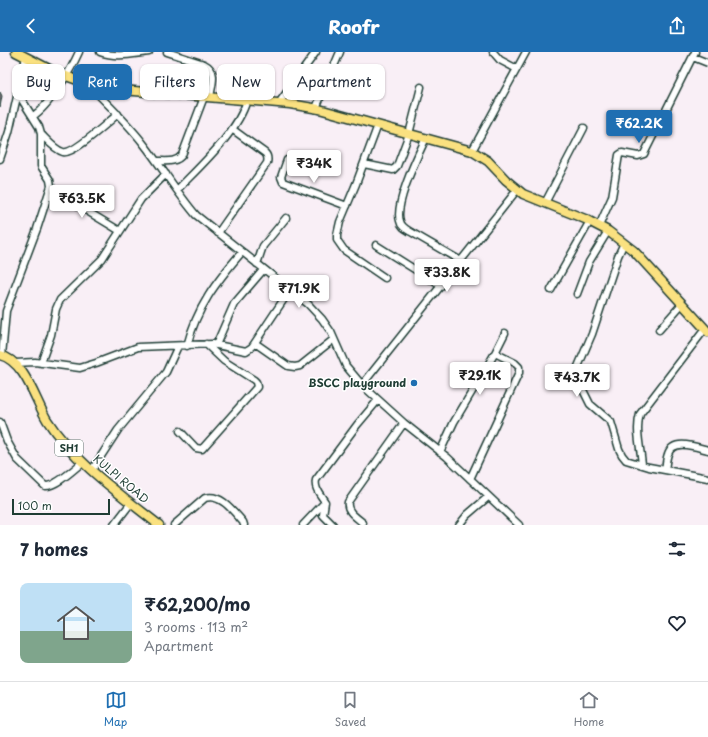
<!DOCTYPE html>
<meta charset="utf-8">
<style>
body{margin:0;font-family:"Playpen Sans",sans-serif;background:#f6f6f7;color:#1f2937;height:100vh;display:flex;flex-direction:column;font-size:15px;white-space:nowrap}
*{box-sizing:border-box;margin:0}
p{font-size:13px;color:#747a83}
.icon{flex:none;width:22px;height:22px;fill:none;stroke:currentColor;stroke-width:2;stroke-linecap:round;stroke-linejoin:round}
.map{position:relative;height:473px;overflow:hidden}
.drawer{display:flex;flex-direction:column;background:#fff;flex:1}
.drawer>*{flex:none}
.banner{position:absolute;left:12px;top:12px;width:400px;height:36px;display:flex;gap:8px}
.scale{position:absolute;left:12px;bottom:10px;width:98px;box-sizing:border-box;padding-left:4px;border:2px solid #1f3d34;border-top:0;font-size:11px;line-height:14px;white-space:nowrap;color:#1f3d34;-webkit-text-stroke:3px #fff;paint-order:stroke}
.price{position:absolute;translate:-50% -34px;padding:0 9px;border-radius:4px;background:#fff;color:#222;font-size:13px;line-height:26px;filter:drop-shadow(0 1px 2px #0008)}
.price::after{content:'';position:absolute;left:50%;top:24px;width:12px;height:9px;margin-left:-6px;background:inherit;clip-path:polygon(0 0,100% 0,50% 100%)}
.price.on{background:#1f6fb2;color:#fff}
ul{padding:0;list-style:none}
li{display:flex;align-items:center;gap:12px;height:100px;padding:0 20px}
li span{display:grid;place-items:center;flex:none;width:112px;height:80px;border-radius:8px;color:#555}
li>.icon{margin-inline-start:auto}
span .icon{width:48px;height:48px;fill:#fffc;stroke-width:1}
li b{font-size:17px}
h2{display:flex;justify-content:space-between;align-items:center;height:48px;padding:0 20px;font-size:17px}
.tag{padding:0 14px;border-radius:8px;background:#fff;box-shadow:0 1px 3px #0004;font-size:14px;line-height:36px}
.tag.on{background:#1f6fb2;color:#fff}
header{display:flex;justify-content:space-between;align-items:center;height:52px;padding:0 20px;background:#1f6fb2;color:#fff;font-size:18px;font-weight:800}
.dock{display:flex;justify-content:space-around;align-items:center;height:56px;border-top:1px solid #e0e1e3;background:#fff;font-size:11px;color:#747a83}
.dock a{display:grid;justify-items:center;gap:2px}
.dock .on{color:#1f6fb2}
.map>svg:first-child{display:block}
</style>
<header><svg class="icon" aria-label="back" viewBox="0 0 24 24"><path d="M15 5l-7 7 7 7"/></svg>Roofr<svg class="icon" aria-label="share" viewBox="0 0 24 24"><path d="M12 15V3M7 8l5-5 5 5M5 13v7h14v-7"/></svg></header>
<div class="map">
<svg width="708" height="473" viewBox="0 0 708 473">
<rect width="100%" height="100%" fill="#f9eff6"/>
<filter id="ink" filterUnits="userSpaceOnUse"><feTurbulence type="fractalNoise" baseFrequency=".025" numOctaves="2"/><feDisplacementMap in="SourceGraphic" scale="8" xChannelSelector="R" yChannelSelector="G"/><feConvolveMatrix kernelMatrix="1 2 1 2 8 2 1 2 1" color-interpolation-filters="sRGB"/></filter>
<g filter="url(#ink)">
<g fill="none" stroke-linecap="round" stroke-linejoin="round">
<g stroke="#1f3d34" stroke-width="9">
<path id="minor" d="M100 0C116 6 132 2 149 0
M167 0 204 12C218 19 212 32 210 45
M493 0 500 8 517 17
M693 5 708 11
M87 31C106 51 126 69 143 91 162 115 177 141 196 163L308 252 322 267 331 280 346 314 362 333 404 371 447 405 519 473
M279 51 316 0
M316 56 340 0
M33 64C49 54 71 18 79 0
M378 73 356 132 340 170 337 183V188L344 198 385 226
M41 82C47 88 55 98 63 100 73 103 108 70 118 62
M426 86C418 103 394 152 400 169 401 175 406 177 411 180L461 209
M472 99 526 0
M0 107 9 80 26 5
M287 108 281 125 283 130 347 154
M157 109C166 109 176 111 182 103L204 45
M364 112 393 118 397 114 409 82 421 35
M177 138C200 114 238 80 247 48
M49 144 77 153 120 179
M545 151 584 76
M599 174 612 145 619 103 622 101 638 104 644 102 695 0
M218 181 267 111C268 107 268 104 265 101L232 77
M624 191 618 204 592 282 574 324V328L582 336 590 352 611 370 619 397 622 403 626 408 649 415 708 426
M376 193 441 234
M257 212 263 194 286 166
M551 238 590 169
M577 242 589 210 608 179
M659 278 682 252
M255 291 288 314 295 315 300 314 334 287
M216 293 234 252 264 217
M187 294C197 255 216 230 242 200
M2 304 6 259 37 177 51 134 50 128 41 114V82L39 75 17 40
M15 311 35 310 80 316 96 311 138 295 212 292 246 299 252 295 290 238
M41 311 51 283 56 257 60 248 102 207 141 147 166 122
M362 333 517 138
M0 370 7 389 17 407 45 434C56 435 75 416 83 410
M180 379 196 396 202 397 257 335 256 330 254 328 224 309 206 292
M440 400 454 370 495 301 505 281
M642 413C641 397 635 378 640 362L705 277
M92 418 118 378 166 320 178 294
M665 418C666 413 666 407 668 402 673 386 696 395 708 398
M470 427 519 321V315L515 311 495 301
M363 471C356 465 346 459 348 450L404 371
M114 473 131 451
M174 473 205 446C221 441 234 460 243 470L244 473
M303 473 325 450
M333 473 323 463 325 450C321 443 314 437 316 428L357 373 378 348
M459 473 467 463 488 445"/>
</g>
<g stroke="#1f3d34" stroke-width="11">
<path id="major" d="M16 0 55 20 83 30 110 37 290 52 319 57 472 99 488 109 506 128 523 142 585 167 608 179 634 199 708 280
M0 303C25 309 35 348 47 368 73 409 121 443 159 473"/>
</g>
<use href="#minor" stroke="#fff" stroke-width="6"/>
<use href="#major" stroke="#fae180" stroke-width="8"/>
</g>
<path fill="#9f7c92" stroke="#1f3d34" d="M0 40 2 44 0 55Z"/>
</g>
<circle fill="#1f6fb2" stroke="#fff" stroke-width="1.5" cx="414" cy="331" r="4"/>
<g text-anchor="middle" stroke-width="3" stroke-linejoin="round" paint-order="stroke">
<rect fill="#fff" stroke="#627771" stroke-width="1" x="55" y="388" width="28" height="16" rx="3"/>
<g font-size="10" font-weight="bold" fill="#1f3d34">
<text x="69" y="400">SH1</text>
</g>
<g font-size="11" font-weight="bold" fill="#1f3d34" stroke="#fff" text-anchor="end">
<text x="406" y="335">BSCC playground</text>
</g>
<g font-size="11" fill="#1f3d34" stroke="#fff">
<text transform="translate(121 427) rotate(40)" y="4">KULPI ROAD</text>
</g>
</g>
</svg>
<div class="scale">100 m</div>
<b class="price on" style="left:639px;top:92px">₹62.2K</b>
<b class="price" style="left:314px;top:132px">₹34K</b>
<b class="price" style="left:82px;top:167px">₹63.5K</b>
<b class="price" style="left:447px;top:241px">₹33.8K</b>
<b class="price" style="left:299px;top:257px">₹71.9K</b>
<b class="price" style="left:480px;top:344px">₹29.1K</b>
<b class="price" style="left:577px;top:346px">₹43.7K</b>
<div class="banner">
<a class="tag">Buy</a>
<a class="tag on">Rent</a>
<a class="tag">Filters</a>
<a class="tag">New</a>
<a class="tag">Apartment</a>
</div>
</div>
<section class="drawer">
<h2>7 homes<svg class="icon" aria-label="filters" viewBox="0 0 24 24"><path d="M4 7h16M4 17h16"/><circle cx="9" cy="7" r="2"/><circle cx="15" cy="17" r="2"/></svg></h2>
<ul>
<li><span style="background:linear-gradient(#bfe0f5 60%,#7fa58c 0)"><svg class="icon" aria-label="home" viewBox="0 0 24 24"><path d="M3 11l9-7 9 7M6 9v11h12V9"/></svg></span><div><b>₹62,200/mo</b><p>3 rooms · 113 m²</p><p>Apartment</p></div><svg class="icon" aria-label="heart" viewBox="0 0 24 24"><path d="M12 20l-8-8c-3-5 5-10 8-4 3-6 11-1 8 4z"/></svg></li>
</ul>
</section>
<nav class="dock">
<a class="on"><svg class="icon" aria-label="map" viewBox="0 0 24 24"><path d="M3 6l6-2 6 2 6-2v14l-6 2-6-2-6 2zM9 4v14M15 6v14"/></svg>Map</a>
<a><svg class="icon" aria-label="saved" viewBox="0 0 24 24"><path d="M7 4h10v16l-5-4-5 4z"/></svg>Saved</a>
<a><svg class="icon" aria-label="home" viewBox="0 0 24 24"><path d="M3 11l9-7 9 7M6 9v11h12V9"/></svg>Home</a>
</nav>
